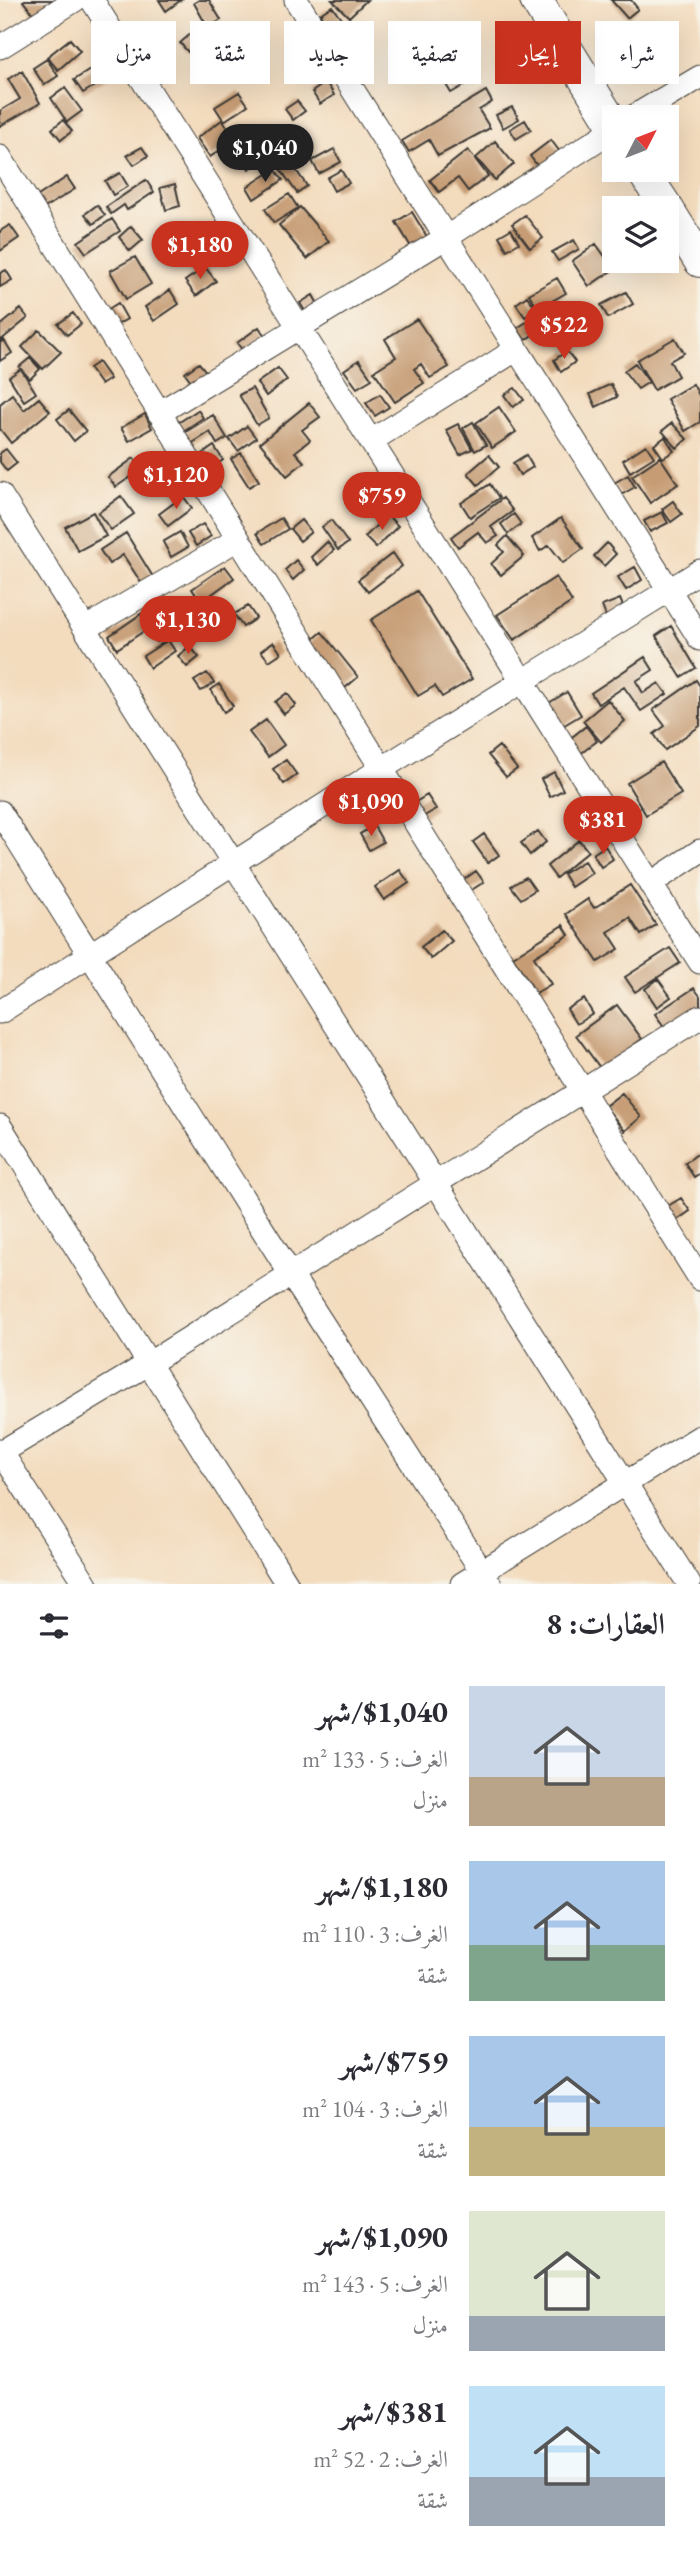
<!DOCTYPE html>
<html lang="ar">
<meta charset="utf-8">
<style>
body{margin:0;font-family:"EB Garamond",Amiri,serif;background:#f7f7f7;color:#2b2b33;direction:rtl;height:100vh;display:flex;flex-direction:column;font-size:26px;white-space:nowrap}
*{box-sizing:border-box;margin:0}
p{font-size:23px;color:#7c7c81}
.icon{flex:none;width:38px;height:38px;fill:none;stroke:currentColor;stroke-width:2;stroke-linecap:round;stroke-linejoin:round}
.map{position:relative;height:1584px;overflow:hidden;direction:ltr}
.side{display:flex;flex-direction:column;background:#fff;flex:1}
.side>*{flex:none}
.top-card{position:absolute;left:21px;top:21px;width:658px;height:63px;direction:rtl;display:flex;gap:14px}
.needle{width:46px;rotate:48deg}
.fabs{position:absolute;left:602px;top:105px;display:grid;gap:14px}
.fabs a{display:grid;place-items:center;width:77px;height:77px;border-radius:0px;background:#fff;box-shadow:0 7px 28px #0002;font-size:35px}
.price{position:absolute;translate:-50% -60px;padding:0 16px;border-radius:24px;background:#c8321e;color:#fff;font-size:23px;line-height:46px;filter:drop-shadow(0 2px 4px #0008)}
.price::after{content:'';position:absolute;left:50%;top:42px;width:21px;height:16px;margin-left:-10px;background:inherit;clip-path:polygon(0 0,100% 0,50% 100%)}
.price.selected{background:#222;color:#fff}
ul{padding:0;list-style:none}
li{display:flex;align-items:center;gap:21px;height:175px;padding:0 35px}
li span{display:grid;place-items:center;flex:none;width:196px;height:140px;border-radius:0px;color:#555}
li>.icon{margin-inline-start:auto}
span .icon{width:84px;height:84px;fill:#fffc;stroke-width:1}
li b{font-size:30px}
h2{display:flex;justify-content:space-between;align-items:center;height:84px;padding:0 35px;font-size:30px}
.chip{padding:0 24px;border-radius:0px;background:#fff;box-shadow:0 7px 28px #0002;font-size:24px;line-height:63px}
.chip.selected{background:#c8321e;color:#fff}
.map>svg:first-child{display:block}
</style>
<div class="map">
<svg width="700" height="1584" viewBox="0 0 700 1584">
<rect width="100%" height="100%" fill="#f7f3e8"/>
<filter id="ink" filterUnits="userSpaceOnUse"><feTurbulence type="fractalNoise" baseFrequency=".0143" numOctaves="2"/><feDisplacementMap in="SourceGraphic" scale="14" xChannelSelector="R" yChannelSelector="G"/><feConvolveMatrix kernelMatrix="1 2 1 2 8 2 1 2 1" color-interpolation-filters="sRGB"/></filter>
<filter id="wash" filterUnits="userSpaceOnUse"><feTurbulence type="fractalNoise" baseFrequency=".00686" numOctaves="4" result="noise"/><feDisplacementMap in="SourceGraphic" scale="28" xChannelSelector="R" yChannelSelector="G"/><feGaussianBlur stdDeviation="1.57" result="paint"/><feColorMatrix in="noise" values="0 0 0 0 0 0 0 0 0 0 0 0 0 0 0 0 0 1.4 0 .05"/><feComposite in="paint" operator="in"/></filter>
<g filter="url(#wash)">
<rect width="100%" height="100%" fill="#f3dbbd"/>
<g id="blocks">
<path fill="#c69c75" d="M25 0H53L34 15 23 1Z
M159 0H181L166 11Z
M199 0H209L221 20 208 28 194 3Z
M332 0H367L349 17Z
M611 0H631L638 9 627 18Z
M332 6 341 18 329 27 320 14Z
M200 26 207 35 188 52 180 43Z
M70 39 80 51 58 70 47 57Z
M214 51 223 68 198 80 190 64Z
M47 59 58 76 44 85 33 68Z
M450 60 465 85 451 93 436 68Z
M100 64 108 78 83 93 74 80Z
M22 71 40 103 0 126V111L20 99 8 79Z
M326 82 334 95 320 104 312 92Z
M65 88 82 111 67 122 51 98Z
M486 91 492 102 479 110 490 128 438 156 429 140 409 152 402 141Z
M239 92 248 105 224 121 215 107Z
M297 101 305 111 293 120 285 109Z
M512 107 519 119 503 128 496 115Z
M63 120 72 131 61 140 52 129Z
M222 120 236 139 259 125 275 153 249 169 232 142 210 157 197 138Z
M525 120 531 130 516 139 510 129Z
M551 140 560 152 539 168 530 156Z
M495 141 514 164 495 180 476 158Z
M142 147 148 156 134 165 127 155Z
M334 149 341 162 319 174 312 161Z
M468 150 488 176 468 191 458 178 439 192 430 180Z
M284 153 307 186 297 193 274 160Z
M275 169 283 180 254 199 247 187Z
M341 170 349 183 334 191 327 178Z
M120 173 128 186 113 195 105 181Z
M67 177 75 189 43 209 35 198Z
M146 180 154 192 127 210 124 205 111 214 106 207Z
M175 184 180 206 166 210 160 188Z
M289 194 298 208 274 223 265 209Z
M97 205 105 215 93 224 85 214Z
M300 207 329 241 307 259 279 225Z
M412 212 435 250 419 260 396 222Z
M525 215 543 238 530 248 512 224Z
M112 219 120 231 86 253 78 242Z
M10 225 19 238 0 251V231Z
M131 226 143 240 130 251 119 237Z
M511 229 519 243 507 250 499 236Z
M222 239 229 251 211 263 204 251Z
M574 240 579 249 558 261 552 252Z
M596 244 614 269 589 286 572 261Z
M135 257 151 284 126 299 110 271Z
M205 267 216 281 196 296 185 281Z
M6 270 12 280 0 287V273Z
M557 278 566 293 538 309 529 294Z
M170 290 179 304 154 321 145 307Z
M626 292 633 304 608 318 601 305Z
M313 295 320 308 308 316 300 303Z
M527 296 536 309 525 317 516 304Z
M118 303 127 319 113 327 104 312Z
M21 309 28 318 0 341V326Z
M555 311 571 333 558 342 543 320Z
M73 313 81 324 67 335 58 324Z
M536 316 544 327 525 340 517 328Z
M417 319 449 367 430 378 421 364 414 369 424 383 395 402 374 371 396 357 385 339Z
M259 327 265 336 244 352 237 343Z
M39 330 61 352 43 369 22 347Z
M675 338 684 353 670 361 678 376 654 390 637 360Z
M4 340 12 353 0 361V343Z
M567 351 575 362 561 372 554 360Z
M30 358 40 369 30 379 19 367Z
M359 360 372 379 357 388 344 370Z
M98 362 110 379 101 385 89 368Z
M199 363 208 374 194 385 185 373Z
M635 363 649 382 638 389 624 371Z
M278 368 287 380 266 396 257 383Z
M21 369 36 393 24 401 9 377Z
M611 384 617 397 596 407 590 394Z
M693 384 700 397V422L685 431 667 399Z
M252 388 269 418 257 425 239 395Z
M515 388 524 400 513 407 504 395Z
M12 394 24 410 39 398 50 411 11 443 0 429V404Z
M380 394 389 407 375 416 366 403Z
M309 403 320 417 302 430 310 440 295 452 304 462 287 476 260 443Z
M499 407 516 432 492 448 476 423Z
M69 410 86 431 74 441 57 419Z
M198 410 203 418 183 431 178 423Z
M145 414 152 428 129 441 121 428Z
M213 415 227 438 217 444 210 432 191 444 184 433Z
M473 422 486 445 475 451 463 428Z
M672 423 687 439 677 448 662 431Z
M458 424 472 449 460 455 446 430Z
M247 426 256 438 238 451 229 439Z
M665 437 674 451 663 458 654 445Z
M646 445 654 457 630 472 623 460Z
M214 446 223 460 207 472 197 458Z
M6 449 17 463 7 471 0 462V453Z
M241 453 259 481 249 487 231 459Z
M489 455 499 467 478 485 468 473Z
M526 455 533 467 520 475 513 463Z
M660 457 678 484 650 503 632 476Z
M134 458 142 469 116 487 108 477Z
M628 475 635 487 621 495 614 483Z
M490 484 499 498 470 517 461 503Z
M121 496 134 514 111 530 98 513Z
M183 496 192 508 168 526 159 514Z
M503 498 513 511 491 527 498 536 487 543 478 532 458 547 451 537Z
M673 501 682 514 671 522 662 509Z
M93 512 106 536 78 551 65 527Z
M662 512 668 523 650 532 644 521Z
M514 514 521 524 508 534 501 524Z
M387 515 398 526 376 548 365 537Z
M281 518 288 529 264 544 257 533Z
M561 518 583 549 563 563 549 545 540 551 532 538Z
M301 520 311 532 300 541 290 529Z
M331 520 348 543 338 550 322 527Z
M203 524 211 536 196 546 188 533Z
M180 532 188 547 171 557 163 542Z
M126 533 153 577 142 584 123 555 109 564 100 550Z
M507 536 524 556 501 575 491 564 504 552 498 545Z
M327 542 334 550 318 565 311 557Z
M607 543 616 554 604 566 594 556Z
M393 553 402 566 368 592 358 580Z
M296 560 304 570 293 580 285 570Z
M225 566 234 578 201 602 192 589Z
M635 567 642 580 626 590 618 577Z
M556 577 572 602 514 640 497 615Z
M417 591 472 679 442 697 435 686 418 696 371 620Z
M620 599 625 611 607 619 602 606Z
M221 604 228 614 215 623 208 612Z
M248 606 256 618 243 627 234 614Z
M144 612 154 626 159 622 168 634 157 642 147 629 117 649 109 636Z
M671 626 696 668 681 677 656 636Z
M322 632 358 677 345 688 309 643Z
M168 640 175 651 150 668 143 656Z
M273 642 281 653 269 661 261 651Z
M190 646 199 657 187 667 178 656Z
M645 657 653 670 636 681 643 693 659 683 667 694 641 711 624 687 598 704 591 693Z
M207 673 214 683 201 691 194 681Z
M696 680 700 686V726L665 750 654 734 665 726 653 710Z
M219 684 233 706 224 712 211 690Z
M567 692 581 715 561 727 547 704Z
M287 693 296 705 284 714 275 702Z
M608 700 625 721 601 742 583 721Z
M266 720 284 745 268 757 249 732Z
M586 726 597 741 579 755 567 741Z
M499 746 517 769 506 777 488 755Z
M286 760 297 775 284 784 273 769Z
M661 762 681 794 646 815 627 783Z
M554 772 563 790 550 797 541 779Z
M427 795 436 809 423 817 414 803Z
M374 826 383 842 369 850 360 834Z
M538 831 546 842 530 855 521 843Z
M484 834 499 855 488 863 473 842Z
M579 840 588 851 556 878 547 866Z
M605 846 613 859 601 867 593 854Z
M584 861 592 873 571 887 563 874Z
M400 870 409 883 384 900 375 887Z
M476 871 484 882 470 891 462 881Z
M526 877 535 890 521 899 511 886Z
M630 885 656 925 641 935 630 918 608 932 619 949 598 962 566 914 588 899 594 908Z
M563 925 569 935 534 957 551 984 536 993 513 957Z
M442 930 452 941 431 959 421 947Z
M670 948 680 963 635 992 625 977Z
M658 979 671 997 657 1007 645 989Z
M694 988 700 996V1005L665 1028 655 1014Z
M584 999 593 1014 576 1024 567 1009Z
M617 1005 642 1039 601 1069 576 1035Z
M622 1093 641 1117 625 1131 605 1106Z
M700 1152V1173L694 1177 685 1163Z
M681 1198 690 1211 677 1220 668 1206Z"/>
</g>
</g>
<g filter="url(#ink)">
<use href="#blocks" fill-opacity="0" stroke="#3c3934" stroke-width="2"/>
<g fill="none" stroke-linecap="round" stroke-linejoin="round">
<g stroke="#3c3934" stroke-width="25">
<path id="street" d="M92 0 700 962
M296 0 700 639
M0 47 75 0
M633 117 700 77
M0 157 700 1279
M159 413 447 237 614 129
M371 441 517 349
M0 494 689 1584
M86 628 238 539
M0 812 290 1273 490 1584
M650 884 700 851
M0 1012 381 769 700 571
M0 1126 287 1584
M0 1450 86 1584
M0 1453 148 1364 700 1017
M462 1584 700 1437"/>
</g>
<g stroke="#3c3934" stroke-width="34">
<path id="secondary" d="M536 0 614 126
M642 170 667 208
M667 208 700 261"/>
</g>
<use href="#street" stroke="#fff" stroke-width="23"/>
<use href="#secondary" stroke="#fff" stroke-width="32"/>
</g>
</g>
</svg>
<div class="fabs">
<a><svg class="needle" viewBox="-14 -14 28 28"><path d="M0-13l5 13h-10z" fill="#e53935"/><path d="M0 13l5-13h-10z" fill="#7c7c81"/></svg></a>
<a><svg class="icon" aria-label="layers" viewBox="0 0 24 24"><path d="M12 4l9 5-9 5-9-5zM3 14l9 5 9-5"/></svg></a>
</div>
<b class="price selected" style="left:265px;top:184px">$1,040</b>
<b class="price" style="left:200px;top:281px">$1,180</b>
<b class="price" style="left:564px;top:361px">$522</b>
<b class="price" style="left:176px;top:511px">$1,120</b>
<b class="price" style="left:382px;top:532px">$759</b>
<b class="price" style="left:188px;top:656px">$1,130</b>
<b class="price" style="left:371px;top:838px">$1,090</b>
<b class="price" style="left:603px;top:856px">$381</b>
<div class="top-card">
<a class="chip">شراء</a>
<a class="chip selected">إيجار</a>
<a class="chip">تصفية</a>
<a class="chip">جديد</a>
<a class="chip">شقة</a>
<a class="chip">منزل</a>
</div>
</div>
<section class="side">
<h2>العقارات: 8<svg class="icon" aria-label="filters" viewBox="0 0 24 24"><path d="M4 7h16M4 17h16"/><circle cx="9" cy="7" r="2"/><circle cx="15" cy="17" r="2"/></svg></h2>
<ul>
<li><span style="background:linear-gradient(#c9d6e8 65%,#b9a48a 0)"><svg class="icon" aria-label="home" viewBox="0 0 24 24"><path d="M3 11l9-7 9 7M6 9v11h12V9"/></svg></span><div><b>$1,040/شهر</b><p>الغرف: 5 · 133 m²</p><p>منزل</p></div></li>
<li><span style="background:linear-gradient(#a9c7e8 60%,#7fa58c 0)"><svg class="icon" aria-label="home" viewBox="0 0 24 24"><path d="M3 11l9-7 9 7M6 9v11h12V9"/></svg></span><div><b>$1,180/شهر</b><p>الغرف: 3 · 110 m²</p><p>شقة</p></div></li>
<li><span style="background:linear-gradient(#a9c7e8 65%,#c2b280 0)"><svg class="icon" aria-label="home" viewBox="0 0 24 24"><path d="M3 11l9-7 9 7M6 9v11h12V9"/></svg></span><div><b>$759/شهر</b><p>الغرف: 3 · 104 m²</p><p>شقة</p></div></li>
<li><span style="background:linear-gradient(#dfe7d0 75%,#9aa5b1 0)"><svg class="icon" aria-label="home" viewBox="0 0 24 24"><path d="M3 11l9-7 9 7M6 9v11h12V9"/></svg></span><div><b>$1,090/شهر</b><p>الغرف: 5 · 143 m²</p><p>منزل</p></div></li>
<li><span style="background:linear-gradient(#bfe0f5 65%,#9aa5b1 0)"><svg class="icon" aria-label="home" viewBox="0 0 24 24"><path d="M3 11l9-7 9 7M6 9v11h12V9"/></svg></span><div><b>$381/شهر</b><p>الغرف: 2 · 52 m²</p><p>شقة</p></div></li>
</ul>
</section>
